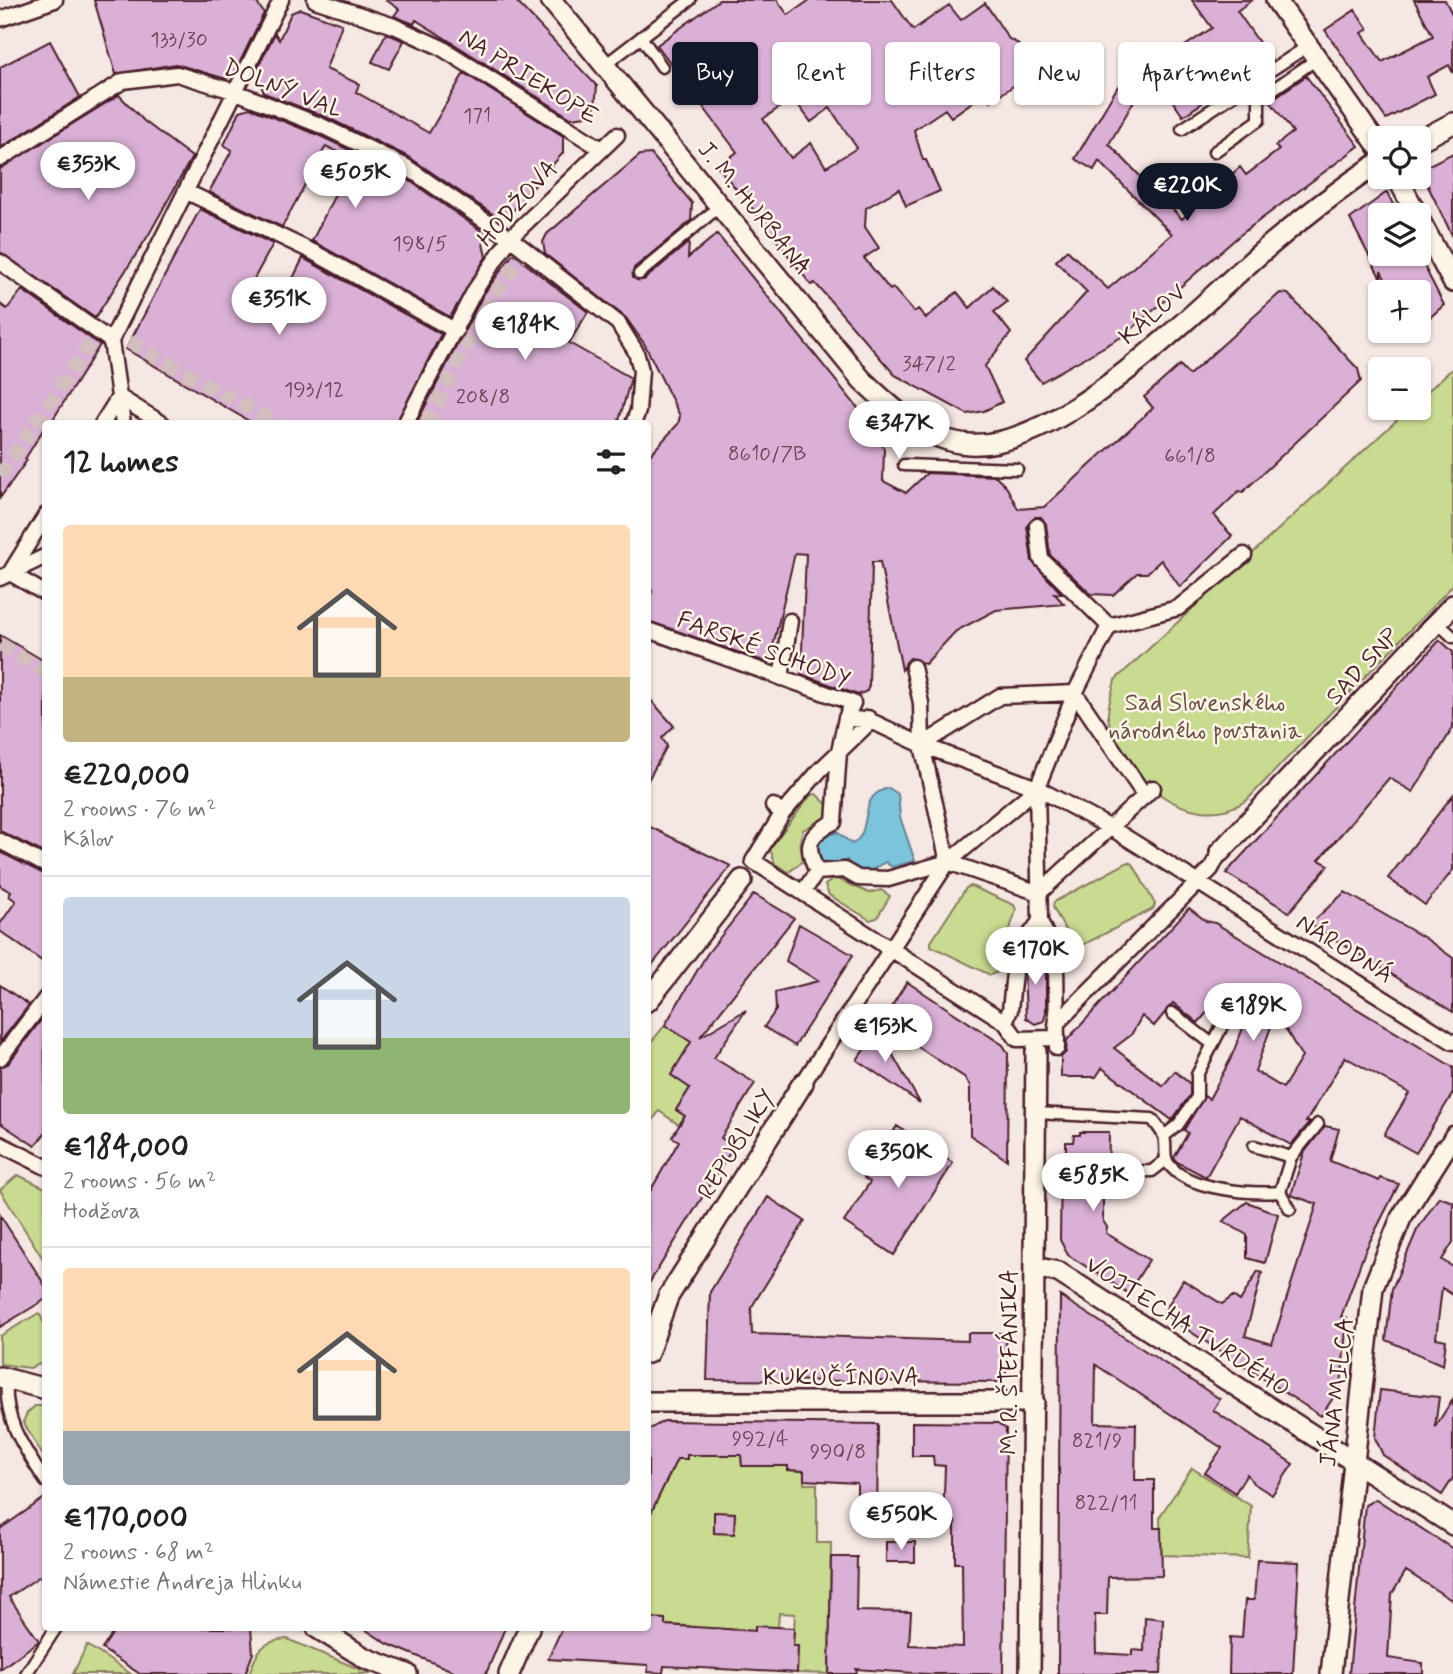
<!DOCTYPE html>
<meta charset="utf-8">
<style>
body{margin:0;font-family:Mynerve,sans-serif;background:#f6f6f6;color:#222;height:100vh;display:flex;flex-direction:column;font-size:26px;white-space:nowrap}
*{box-sizing:border-box;margin:0}
p{font-size:23px;color:#767676}
.icon{flex:none;width:38px;height:38px;fill:none;stroke:currentColor;stroke-width:2;stroke-linecap:round;stroke-linejoin:round}
.map{position:relative;flex:1;overflow:hidden}
.details{position:absolute;left:42px;top:420px;width:609px;height:1211px;display:flex;flex-direction:column;background:#fff;border-radius:7px;box-shadow:0 2px 5px #0004}
.details>*{flex:none}
.hud{position:absolute;left:672px;top:42px;width:665px;height:63px;display:flex;gap:14px}
.fabs{position:absolute;left:1368px;top:126px;display:grid;gap:14px}
.fabs a{display:grid;place-items:center;width:63px;height:63px;border-radius:7px;background:#fff;box-shadow:0 2px 5px #0004;font-size:35px}
.price{position:absolute;translate:-50% -60px;padding:0 16px;border-radius:24px;background:#fff;color:#222;font-size:23px;line-height:46px;filter:drop-shadow(0 2px 4px #0008)}
.price::after{content:'';position:absolute;left:50%;top:42px;width:21px;height:16px;margin-left:-10px;background:inherit;clip-path:polygon(0 0,100% 0,50% 100%)}
.price.selected{background:#111827;color:#fff}
ul{padding:0;list-style:none}
li{display:grid;align-content:center;gap:14px;height:371px;padding:0 21px}
li+li{border-top:2px solid #e0e0e0}
li span{display:grid;place-items:center;height:217px;border-radius:7px;color:#555}
li>.icon{margin-inline-start:auto}
span .icon{width:126px;height:126px;fill:#fffc;stroke-width:1}
li b{font-size:30px}
h2{display:flex;justify-content:space-between;align-items:center;height:84px;padding:0 21px;font-size:30px}
.pill{padding:0 24px;border-radius:7px;background:#fff;box-shadow:0 2px 5px #0004;font-size:24px;line-height:63px}
.pill.selected{background:#111827;color:#fff}
.map>svg:first-child{display:block}
</style>
<div class="map">
<svg width="1453" height="1674" viewBox="0 0 1453 1674">
<rect width="100%" height="100%" fill="#f5e7e2"/>
<filter id="ink" filterUnits="userSpaceOnUse"><feTurbulence type="fractalNoise" baseFrequency=".0143" numOctaves="2"/><feDisplacementMap in="SourceGraphic" scale="14" xChannelSelector="R" yChannelSelector="G"/><feConvolveMatrix kernelMatrix="1 2 1 2 8 2 1 2 1" color-interpolation-filters="sRGB"/></filter>
<g filter="url(#ink)">
<path fill="#c8db90" stroke="#897d5e" stroke-width="2" d="M1453 368V585L1247 800C1191 838 1117 775 1108 717 1107 706 1113 691 1115 680L1410 408H1419V399Z
M816 794 830 807V815L803 830 800 840 803 861 789 872 775 864 770 848 811 795Z
M1128 862 1133 864 1155 904 1153 909 1075 949 1053 907 1054 902Z
M835 878 869 893 881 890 890 896 877 918 870 920 829 895 825 885Z
M971 886 1014 905 1016 910 996 973 990 975 931 946V942L966 888Z
M665 1025 694 1044 671 1075 690 1088 676 1110 685 1116 679 1125 659 1111 648 1128V1046Z
M18 1175 45 1188V1262L0 1190Z
M39 1313 45 1325V1362L30 1368 0 1364V1336Z
M35 1406H45V1459L23 1422 27 1413Z
M687 1455H741L742 1466H779L788 1463V1470L804 1471V1484H817V1543H831L829 1674 797 1673 798 1646H793L795 1614 779 1613 778 1627 756 1626 755 1631 711 1628 689 1630V1626L665 1625 664 1619 648 1618V1519L658 1491 661 1492 673 1462 681 1456V1459H687Z
M1192 1468 1251 1506 1248 1558 1161 1555 1160 1516Z
M287 1639 371 1674H249C257 1651 261 1641 287 1639Z
M87 1645 131 1674H73Z"/>
<path fill="#7bc4dc" stroke="#678295" stroke-width="2" d="M889 788 898 794 900 817 915 861 892 867 885 862 867 873 852 869 847 860 833 866 820 860 817 845 820 838 837 832 852 844C875 831 855 795 889 788Z"/>
<path fill="#dab0d6" stroke="#4a1f2b" stroke-width="2" fill-rule="evenodd" d="M94 0H247L257 3 264 13 233 76 226 79 176 64 116 74Z
M386 0H515L597 86 595 106 586 116 571 118 416 20 414 24 394 16 399 9Z
M719 0H777L788 15 810 0H892L913 30 949 5 961 20 985 3 1009 39 1017 43 1037 70 991 101 985 93 951 117 945 109 914 130 923 160H926L940 191 906 206 899 189 866 208 865 227 879 248 864 258 890 290 893 288 914 312 918 309 926 318 957 292 970 308 993 286 1007 302 994 312 1011 333 985 366 1002 402 984 411 967 414 895 375 815 283 811 285 749 204 750 194 736 189 718 167 737 152 657 45ZM793 98 811 122 830 108 857 148 826 167 811 143 791 158 763 119Z
M1192 0H1252L1237 11 1272 61 1235 85 1233 82 1183 116 1150 69 1212 28Z
M1414 0H1445L1453 16V73L1449 65 1427 77 1435 94 1386 119 1325 30 1355 10 1368 29 1362 33 1382 62 1433 36Z
M300 9 342 24 326 69 359 84 356 92 429 133 464 73 563 136V153L510 214 497 217 409 157 326 117 264 93 256 71 275 33 279 40 291 13Z
M386 33 404 41 389 69 372 62Z
M50 41 80 97 0 148V67Z
M1306 76 1359 146 1240 235 1125 335 1041 382 1024 361 1087 292 1056 261 1067 250 1108 289 1172 234 1099 161 1094 170 1075 159 1118 86 1137 96 1109 144 1182 219 1240 167 1246 175 1279 150 1275 146 1293 132 1270 101Z
M119 95 144 121 192 157 148 236 95 318 0 252V169Z
M250 108 318 135 400 174 480 230 486 257 450 317 312 241 352 160 326 146 282 227 209 192 232 150 224 145 240 111Z
M1453 153V237L1423 176 1425 167Z
M651 154 692 203 691 221 634 268 633 278 644 280 689 242 688 258 717 234 875 429 884 449 883 481 906 493 927 473 996 476 1007 488 1018 509 1044 507 1153 408 1144 397 1180 365 1189 375 1280 293 1288 294 1358 369 1361 381 1243 492 1239 491 1214 515 1232 536 1180 587 1161 560 1147 573H1137L1113 595 1091 594 1050 555 1046 524 1041 517H1035L1027 526 1032 561 1062 594 1054 593 1064 604 996 610 956 631 925 664 910 658 902 670 880 562H872L869 685 867 691 858 695 801 674 806 554 795 553 769 663 648 621V602L652 591 648 587V457L678 424 680 416 645 345 626 318 545 254 543 242 547 234 640 155Z
M1387 192 1398 215H1381V254H1418L1444 305 1419 327V292H1391L1381 271V279L1350 219Z
M200 209 273 244 243 299 275 315 303 258 441 334 396 424H254L126 349Z
M513 254 588 312 569 343 631 378 618 424H416L483 295Z
M22 290 100 345 50 424H46V431L43 430 25 459 27 460 0 498V304L7 309Z
M0 635 46 662V854L0 831Z
M1440 640 1453 652V728L1413 792 1389 778 1319 860 1329 865 1289 912 1226 873Z
M648 697 674 726 662 738 667 746 648 780Z
M1453 795V870L1425 905 1388 878Z
M648 826 731 866 648 970Z
M0 852 46 875V964L0 931V924L16 901 9 896 11 892 0 886Z
M1345 892 1425 938 1453 958V1012L1310 924Z
M754 894 794 918 700 1037 746 1010 714 1058 755 1083 721 1138 734 1146 648 1285V1195L679 1141 672 1137 685 1116 676 1110 690 1088 671 1075 691 1042 665 1025 707 954Z
M1189 908 1206 921 1215 923 1453 1067V1093L1416 1153 1384 1135 1409 1093 1345 1057 1306 1122H1310L1291 1145 1240 1116 1206 1177 1177 1162 1174 1158 1188 1133 1184 1130 1204 1096 1209 1099 1230 1060 1249 1013 1222 994 1198 1023 1173 1003 1154 1026 1142 1016 1131 1035 1114 1048 1163 1086 1175 1071 1190 1084V1095L1172 1120 1102 1068 1096 1077H1061V1057L1066 1052 1067 1040ZM1276 1013 1302 1057 1283 1088 1255 1071Z
M799 924 853 955 795 1046 764 1027 776 1010 775 992 818 981 786 961Z
M1035 950 1042 952 1046 962V1012L1044 1021 1035 1024 1026 1018 1024 966 1025 957Z
M907 982 1003 1045 1008 1053 1007 1160 970 1135V1086L964 1077 881 1023Z
M0 985 29 1005 0 1042Z
M44 1016 46 1132 35 1146 0 1123V1067L8 1064Z
M878 1029 920 1103 857 1060Z
M897 1126 953 1163 894 1255 844 1222 870 1182 864 1178Z
M1325 1126 1339 1129 1330 1161 1379 1181 1380 1178 1399 1184 1365 1251 1341 1317 1347 1318 1341 1386 1321 1416 1163 1314 1183 1280 1222 1304 1233 1296 1240 1301 1258 1271 1262 1273 1245 1336 1272 1344 1317 1204 1291 1195 1304 1153Z
M1080 1132H1109L1108 1194H1103V1221L1107 1227 1106 1233 1149 1260 1128 1293 1068 1255 1060 1240 1061 1157 1066 1155V1142H1073L1074 1135H1080Z
M768 1197 805 1221 751 1308 752 1334 968 1341V1333H1006V1375L998 1382 707 1380 710 1292Z
M1439 1197 1453 1202V1242L1442 1260 1453 1267V1295L1442 1288 1436 1338 1446 1340 1443 1365 1386 1340 1392 1289 1417 1230Z
M1247 1202 1278 1214 1265 1263 1247 1258V1235L1223 1221Z
M0 1215 46 1287V1299L0 1327Z
M1060 1296 1220 1399 1213 1410 1293 1464 1272 1495 1253 1483 1247 1474 1235 1493 1205 1473 1222 1448 1096 1365 1095 1423 1136 1424 1135 1480H1154V1528H1161L1162 1576 1108 1577 1107 1615H1095L1096 1653 1132 1655V1650L1144 1651 1145 1617 1163 1619 1161 1674H1058Z
M1380 1390 1439 1397 1435 1427 1453 1399V1478L1442 1495 1383 1455 1375 1438Z
M664 1421 878 1424 877 1523 857 1522V1483L804 1480V1471L788 1470V1466H742L741 1455H687V1459H677L648 1519V1430Z
M912 1422 998 1423 1006 1429 1003 1674H928L856 1669 857 1674H829L831 1557H857L856 1611 911 1612 909 1645 963 1647 962 1563H955V1522H943L945 1466 934 1465 933 1456H912Z
M46 1497V1572L9 1597 39 1641 0 1669V1529Z
M1376 1499 1453 1549V1601L1406 1571 1392 1594 1388 1658 1423 1663V1674H1349L1365 1505Z
M714 1512 735 1513 734 1534 714 1533Z
M886 1542H915V1562H886Z
M1257 1560 1299 1562 1293 1674H1229L1230 1637 1242 1638 1245 1600H1254Z
M648 1618 665 1619V1625L755 1631V1626L794 1628 793 1646H798L797 1673 664 1666 663 1673 648 1672V1665L548 1659 562 1628H648Z
M116 1628H251L253 1653 245 1674H140L102 1649Z
M363 1628H505L486 1674H460L388 1644Z"/>
<g fill="none" stroke-linecap="round" stroke-linejoin="round">
<path stroke="#d3bfbd" stroke-width="14" stroke-dasharray="14 7" stroke-linecap="butt" d="M129 342 278 424
M426 424 483 313 519 258
M0 476 95 336
M0 644 46 672"/>
<g stroke="#4a1f2b" stroke-width="15">
<path id="service" d="M641 37 662 67
M605 65 690 0
M1182 129 1308 46
M1214 152 1259 120V99L1317 59
M639 274 721 205
M904 465 1017 469
M1437 622 1453 637
M1172 1013 1211 1043
M1036 1113 1152 1119C1156 1124 1162 1131 1164 1137 1167 1146 1163 1155 1168 1163 1186 1190 1250 1194 1280 1192L1290 1209
M1164 1136 1178 1125 1197 1097V1075L1230 1011
M1254 1146 1291 1157
M1118 1172 1152 1171 1166 1160
M1280 1192 1291 1157 1318 1124
M7 1378C3 1420 24 1448 46 1482
M26 1674 56 1628"/>
</g>
<g stroke="#4a1f2b" stroke-width="19">
<path id="pedestrian" d="M315 0 394 26 440 47 600 148
M0 19 55 0
M0 159 123 81 177 74 236 92 322 126 405 166 510 238 618 323 636 352 641 370 638 411 633 424
M187 192 313 252 456 331
M0 262 111 341
M111 341 281 0
M111 341 123 424
M102 424 119 397 163 424
M405 424 475 290 510 238 617 135
M46 515 10 573 46 594
M1037 526 1041 559 1109 626 1075 693 1037 788 1040 921 1056 957 1057 1048
M0 578 46 556
M1109 626 1178 608 1244 555
M648 630 853 703 846 718
M913 667 921 703 922 745 1000 696 1075 693 1145 796
M781 678 790 621
M922 745 948 862 1039 893 1153 788
M773 806 782 814 820 770 871 721 868 718
M782 814 753 861 1005 1022 1017 1039 1056 1038
M0 841 46 865
M817 872 844 870 858 878 888 879 948 862
M803 892 817 872C805 845 807 835 834 822L839 752 846 718 871 721 922 745 1037 788 1111 828 1453 1042
M1005 1022 1010 1010 1016 954 1040 921
M1056 1024 1211 869 1220 852
M0 1058 46 998
M803 1083 948 862 1037 788
M0 1144 46 1167
M1444 1150 1453 1134"/>
</g>
<g stroke="#4a1f2b" stroke-width="24">
<path id="minor" d="M551 0 862 380C892 408 925 441 969 444 1061 451 1194 310 1262 252 1299 220 1340 189 1381 161
M1276 0 1381 150
M1419 141 1453 123
M1397 177 1417 215
M1419 219 1453 282
M1220 852 1453 605
M648 1001 742 880
M1034 1267 1058 1272 1453 1525
M648 1353 668 1297 803 1083
M0 1377 46 1389
M648 1402H1034
M317 1628 365 1658 407 1674
M509 1674 529 1628
M1030 1674 1036 1051
M1331 1674 1373 1288 1401 1218 1444 1150"/>
</g>
<use href="#service" stroke="#fcf5e5" stroke-width="10"/>
<use href="#pedestrian" stroke="#fcf5e5" stroke-width="14"/>
<use href="#minor" stroke="#fcf5e5" stroke-width="19"/>
</g>
</g>
<g text-anchor="middle" stroke-width="5" stroke-linejoin="round" paint-order="stroke">
<g font-size="21" fill="#6e4356">
<text x="179" y="46">133/30</text>
<text x="477" y="122">171</text>
<text x="420" y="250">198/5</text>
<text x="929" y="370">347/2</text>
<text x="314" y="396">193/12</text>
<text x="483" y="403">208/8</text>
<text x="767" y="460">8610/7B</text>
<text x="1190" y="462">661/8</text>
<text x="760" y="1445">992/4</text>
<text x="1097" y="1447">821/9</text>
<text x="838" y="1458">990/8</text>
<text x="1106" y="1509">822/11</text>
</g>
<g font-size="24" fill="#4a1f2b" stroke="#fcf5e5">
<text transform="translate(529 76) rotate(32)" y="8">NA PRIEKOPE</text>
<text transform="translate(283 88) rotate(21)" y="8">DOLNÝ VAL</text>
<text transform="translate(517 203) rotate(-48)" y="8">HODŽOVA</text>
<text transform="translate(755 208) rotate(51)" y="8">J. M. HURBANA</text>
<text transform="translate(1152 314) rotate(-40)" y="8">KÁLOV</text>
<text transform="translate(764 649) rotate(20)" y="8">FARSKÉ SCHODY</text>
<text transform="translate(1362 666) rotate(-47)" y="8">SAD SNP</text>
<text transform="translate(1345 948) rotate(32)" y="8">NÁRODNÁ</text>
<text transform="translate(736 1144) rotate(-58)" y="8">REPUBLIKY</text>
<text transform="translate(1188 1326) rotate(33)" y="8">VOJTECHA TVRDÉHO</text>
<text transform="translate(1009 1362) rotate(-90)" y="8">M. R. ŠTEFÁNIKA</text>
<text x="841" y="1385">KUKUČÍNOVA</text>
<text transform="translate(1336 1392) rotate(-83)" y="8">JÁNA MILCA</text>
</g>
<g font-size="24" fill="#6a4e44" stroke="#fcf5e5">
<text x="1205" y="710">Sad Slovenského<tspan x="1205" dy="28">národného povstania</tspan></text>
</g>
</g>
</svg>
<div class="fabs">
<a><svg class="icon" aria-label="locate" viewBox="0 0 24 24"><circle cx="12" cy="12" r="6"/><path d="M12 2v4M12 18v4M2 12h4M18 12h4"/></svg></a>
<a><svg class="icon" aria-label="layers" viewBox="0 0 24 24"><path d="M12 4l9 5-9 5-9-5zM3 14l9 5 9-5"/></svg></a>
<a>+</a>
<a>−</a>
</div>
<b class="price" style="left:88px;top:202px">€353K</b>
<b class="price" style="left:355px;top:210px">€505K</b>
<b class="price selected" style="left:1187px;top:223px">€220K</b>
<b class="price" style="left:279px;top:337px">€351K</b>
<b class="price" style="left:525px;top:362px">€184K</b>
<b class="price" style="left:899px;top:461px">€347K</b>
<b class="price" style="left:1035px;top:987px">€170K</b>
<b class="price" style="left:1253px;top:1043px">€189K</b>
<b class="price" style="left:885px;top:1064px">€153K</b>
<b class="price" style="left:898px;top:1190px">€350K</b>
<b class="price" style="left:1093px;top:1213px">€585K</b>
<b class="price" style="left:901px;top:1552px">€550K</b>
<div class="hud">
<a class="pill selected">Buy</a>
<a class="pill">Rent</a>
<a class="pill">Filters</a>
<a class="pill">New</a>
<a class="pill">Apartment</a>
</div>
<section class="details">
<h2>12 homes<svg class="icon" aria-label="filters" viewBox="0 0 24 24"><path d="M4 7h16M4 17h16"/><circle cx="9" cy="7" r="2"/><circle cx="15" cy="17" r="2"/></svg></h2>
<ul>
<li><span style="background:linear-gradient(#ffd9b3 70%,#c2b280 0)"><svg class="icon" aria-label="home" viewBox="0 0 24 24"><path d="M3 11l9-7 9 7M6 9v11h12V9"/></svg></span><div><b>€220,000</b><p>2 rooms · 76 m²</p><p>Kálov</p></div></li>
<li><span style="background:linear-gradient(#c9d6e8 65%,#8fb573 0)"><svg class="icon" aria-label="home" viewBox="0 0 24 24"><path d="M3 11l9-7 9 7M6 9v11h12V9"/></svg></span><div><b>€184,000</b><p>2 rooms · 56 m²</p><p>Hodžova</p></div></li>
<li><span style="background:linear-gradient(#ffd9b3 75%,#9aa5b1 0)"><svg class="icon" aria-label="home" viewBox="0 0 24 24"><path d="M3 11l9-7 9 7M6 9v11h12V9"/></svg></span><div><b>€170,000</b><p>2 rooms · 68 m²</p><p>Námestie Andreja Hlinku</p></div></li>
</ul>
</section>
</div>
